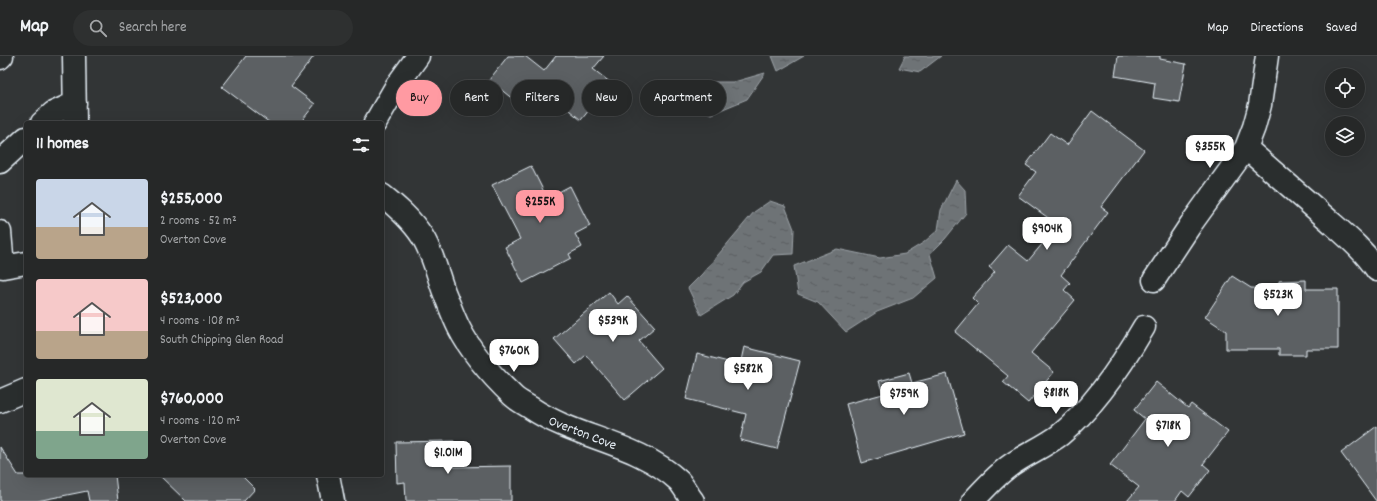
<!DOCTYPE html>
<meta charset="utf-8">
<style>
body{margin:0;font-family:Dekko,sans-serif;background:#2e3030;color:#f1f3f6;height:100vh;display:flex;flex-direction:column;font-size:15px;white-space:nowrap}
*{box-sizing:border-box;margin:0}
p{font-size:13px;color:#a4a6a8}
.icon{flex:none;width:22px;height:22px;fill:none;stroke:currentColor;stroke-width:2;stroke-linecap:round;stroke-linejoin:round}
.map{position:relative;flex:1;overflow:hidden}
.details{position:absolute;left:24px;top:65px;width:360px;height:356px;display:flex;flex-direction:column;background:#262828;border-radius:4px;box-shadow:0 4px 16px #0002,0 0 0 1px #424445}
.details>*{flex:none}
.hud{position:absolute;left:396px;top:24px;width:380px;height:36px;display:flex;gap:8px}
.controls{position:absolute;left:1325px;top:12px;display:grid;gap:8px}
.controls a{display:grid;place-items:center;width:40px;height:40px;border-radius:50%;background:#262828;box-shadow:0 4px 16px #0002,0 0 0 1px #424445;font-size:20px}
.price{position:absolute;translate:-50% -34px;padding:0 9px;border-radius:8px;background:#fff;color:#222;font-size:13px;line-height:26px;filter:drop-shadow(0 1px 2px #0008)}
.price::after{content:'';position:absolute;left:50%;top:24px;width:12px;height:9px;margin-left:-6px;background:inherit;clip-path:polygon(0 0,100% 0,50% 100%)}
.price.current{background:#ff9aa2;color:#111}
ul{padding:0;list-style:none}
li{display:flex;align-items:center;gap:12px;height:100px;padding:0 12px}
li span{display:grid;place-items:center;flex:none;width:112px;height:80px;border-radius:4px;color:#555}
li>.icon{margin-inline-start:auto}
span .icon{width:48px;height:48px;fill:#fffc;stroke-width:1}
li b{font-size:17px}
h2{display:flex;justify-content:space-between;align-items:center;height:48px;padding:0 12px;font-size:17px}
.tag{padding:0 14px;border-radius:18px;background:#262828;box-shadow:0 4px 16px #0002,0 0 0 1px #424445;font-size:14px;line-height:36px}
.tag.current{background:#ff9aa2;color:#111}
header{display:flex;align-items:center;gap:24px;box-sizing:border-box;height:56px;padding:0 20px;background:#262828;border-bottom:1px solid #424445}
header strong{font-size:19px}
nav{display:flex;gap:22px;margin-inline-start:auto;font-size:14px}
.search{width:280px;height:36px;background:#2e3030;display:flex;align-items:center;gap:10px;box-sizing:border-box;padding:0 14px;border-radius:22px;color:#a4a6a8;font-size:15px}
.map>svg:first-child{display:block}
</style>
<header>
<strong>Map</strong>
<div class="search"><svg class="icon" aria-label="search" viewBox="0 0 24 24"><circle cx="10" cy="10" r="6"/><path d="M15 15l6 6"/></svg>Search here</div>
<nav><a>Map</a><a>Directions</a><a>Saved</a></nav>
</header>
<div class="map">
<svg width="1377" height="445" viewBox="0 0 1377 445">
<defs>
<pattern id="water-ripples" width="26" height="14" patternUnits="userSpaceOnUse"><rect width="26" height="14" fill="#6e7376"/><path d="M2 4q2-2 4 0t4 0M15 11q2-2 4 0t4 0" fill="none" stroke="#5a5e60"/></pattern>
</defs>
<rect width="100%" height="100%" fill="#323536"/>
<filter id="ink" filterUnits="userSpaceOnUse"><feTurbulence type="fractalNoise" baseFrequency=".025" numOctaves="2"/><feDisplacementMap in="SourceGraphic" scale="8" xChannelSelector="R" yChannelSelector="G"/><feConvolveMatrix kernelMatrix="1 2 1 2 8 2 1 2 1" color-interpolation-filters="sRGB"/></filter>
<g filter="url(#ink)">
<path fill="url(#water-ripples)" stroke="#9fa5aa" d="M772 0H804L778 15Z
M905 0H941L920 16 899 12Z
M765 17 747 43 711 58 668 37 687 26H734Z
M956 124 965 134 966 157 945 183 930 198 937 222 913 242 877 256 846 276 818 246 798 238 794 210 837 193 880 202 905 198 923 187 938 174 941 154Z
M770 145 785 150 794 173 793 198 773 199 761 216 743 226 733 239 701 259 688 232 702 218 754 156Z"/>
<path fill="#5c6063" stroke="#e8f1f8" d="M246 0H314L291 30 315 48 300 67H270L222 31Z
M508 0H525L544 15 556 0H604L593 13 611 27 581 64 541 31 524 52 489 24Z
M1118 0H1160V3L1186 8 1179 46 1153 42 1155 27 1115 20Z
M1092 55 1144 94 1101 151 1108 156 1061 219 1070 227 1064 234 1075 244 1031 297 1054 316 1028 347 1003 326 1008 320 955 276 978 248 972 242 995 216 989 211 1008 189 1028 205 1058 169 1018 140 1036 116 1026 109 1050 77 1067 89Z
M531 110 547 142 570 130 590 170 575 178 582 191 569 198 571 202 523 227 505 191 520 183 492 129Z
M1232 220 1251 232 1279 233V225L1306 224V233H1338V293H1306V299H1279V293H1226V275L1205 261Z
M609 236 618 248 627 240 655 271 639 285 662 312 625 344 586 299 576 308 554 283Z
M744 291 800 305 777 393 740 384 746 358 686 343 697 298 740 309Z
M909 317 912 327 947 318 964 377 862 407 846 348 883 338 879 325Z
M1156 326 1188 352 1191 348 1228 376 1203 408 1210 414 1189 441 1182 435 1175 445H1127L1139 431 1110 409 1145 363 1134 354Z
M1377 370V445H1376L1341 397Z
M454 385V411L511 410V445H406L405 426 397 427 396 386Z
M0 391 18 419H115L118 445H89L87 435 37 445H0Z
M159 419H241L255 433 244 445H186Z"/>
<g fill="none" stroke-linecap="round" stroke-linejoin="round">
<g stroke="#e8f1f8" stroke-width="25">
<path id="minor" d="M74 0 75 67
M0 2 2 0
M42 67 53 57 75 47
M375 67 397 29 418 0
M1246 92C1272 115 1299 138 1325 161 1344 178 1363 193 1377 214
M0 106 26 82
M382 139C397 151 411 163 422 180 433 197 437 217 444 236 449 248 453 260 459 272 472 298 492 320 513 340 518 345 525 348 531 352 577 383 637 386 679 425 684 431 688 439 693 445
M0 176 3 211 26 207
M1154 224 1191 168 1246 92 1254 71 1260 49 1267 0
M0 345 26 334
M328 419 333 445
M973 445C984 433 995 421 1008 411 1024 399 1044 391 1060 379 1094 351 1122 309 1144 271"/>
</g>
<use href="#minor" stroke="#2a2d2e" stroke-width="22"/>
</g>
</g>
<g text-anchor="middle" stroke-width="3" stroke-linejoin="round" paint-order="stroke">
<g font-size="14" fill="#e8f1f8" stroke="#2a2d2e">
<text transform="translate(583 376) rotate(21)" y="5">Overton Cove</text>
</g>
</g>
</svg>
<div class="controls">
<a><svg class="icon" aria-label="locate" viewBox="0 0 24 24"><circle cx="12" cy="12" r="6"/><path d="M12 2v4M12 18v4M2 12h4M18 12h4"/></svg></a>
<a><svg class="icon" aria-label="layers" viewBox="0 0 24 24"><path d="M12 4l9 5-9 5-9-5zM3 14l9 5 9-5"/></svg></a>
</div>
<b class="price" style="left:1210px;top:113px">$355K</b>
<b class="price current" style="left:540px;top:168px">$255K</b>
<b class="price" style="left:1047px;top:195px">$904K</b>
<b class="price" style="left:1278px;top:261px">$523K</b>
<b class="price" style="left:613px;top:287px">$539K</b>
<b class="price" style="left:514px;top:317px">$760K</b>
<b class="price" style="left:748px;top:335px">$582K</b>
<b class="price" style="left:1056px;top:359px">$818K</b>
<b class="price" style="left:904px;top:360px">$759K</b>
<b class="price" style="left:1168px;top:392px">$718K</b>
<b class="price" style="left:448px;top:419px">$1.01M</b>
<div class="hud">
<a class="tag current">Buy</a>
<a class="tag">Rent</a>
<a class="tag">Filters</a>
<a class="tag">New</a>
<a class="tag">Apartment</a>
</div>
<section class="details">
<h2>11 homes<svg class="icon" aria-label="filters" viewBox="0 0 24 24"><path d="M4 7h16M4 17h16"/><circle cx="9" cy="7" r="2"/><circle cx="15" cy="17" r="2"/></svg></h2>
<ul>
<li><span style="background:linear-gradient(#c9d6e8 60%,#b9a48a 0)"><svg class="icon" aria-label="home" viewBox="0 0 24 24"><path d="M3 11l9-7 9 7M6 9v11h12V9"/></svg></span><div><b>$255,000</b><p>2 rooms · 52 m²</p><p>Overton Cove</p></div></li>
<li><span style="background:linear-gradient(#f6c9c9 65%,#b9a48a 0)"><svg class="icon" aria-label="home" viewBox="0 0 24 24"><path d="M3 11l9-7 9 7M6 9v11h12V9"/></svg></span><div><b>$523,000</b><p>4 rooms · 108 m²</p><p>South Chipping Glen Road</p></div></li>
<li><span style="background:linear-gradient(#dfe7d0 65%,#7fa58c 0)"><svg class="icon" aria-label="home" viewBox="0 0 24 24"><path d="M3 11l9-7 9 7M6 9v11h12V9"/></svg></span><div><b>$760,000</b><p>4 rooms · 120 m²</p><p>Overton Cove</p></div></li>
</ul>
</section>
</div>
